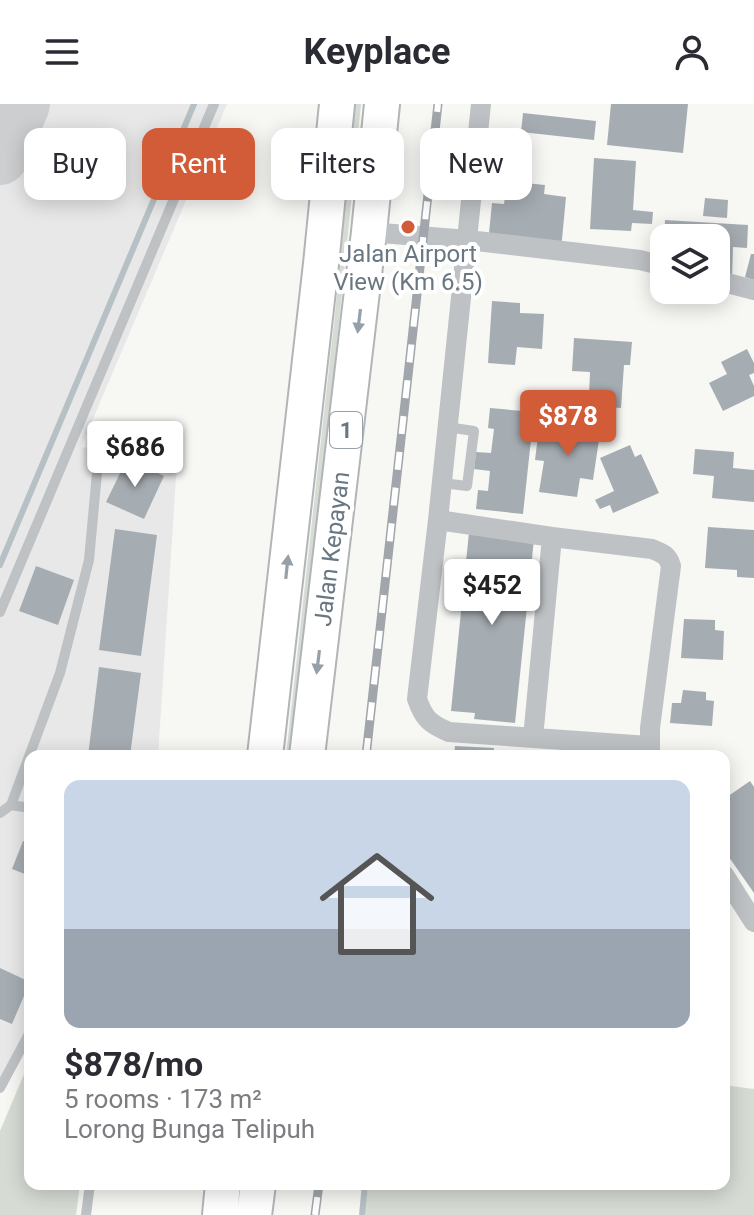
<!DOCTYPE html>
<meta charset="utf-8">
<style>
body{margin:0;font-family:Roboto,sans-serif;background:#f2f2f3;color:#2b2b33;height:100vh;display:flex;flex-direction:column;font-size:30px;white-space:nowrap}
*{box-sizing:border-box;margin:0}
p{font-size:26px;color:#7c7c81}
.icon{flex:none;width:44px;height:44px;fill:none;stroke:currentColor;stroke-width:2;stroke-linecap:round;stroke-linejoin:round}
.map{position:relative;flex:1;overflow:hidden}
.side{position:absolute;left:24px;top:646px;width:706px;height:440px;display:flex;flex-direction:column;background:#fff;border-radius:16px;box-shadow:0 4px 20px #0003}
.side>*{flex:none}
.hud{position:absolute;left:24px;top:24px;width:706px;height:72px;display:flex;gap:16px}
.tools{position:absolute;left:650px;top:120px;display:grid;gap:16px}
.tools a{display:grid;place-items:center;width:80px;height:80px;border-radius:16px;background:#fff;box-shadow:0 4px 20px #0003;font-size:40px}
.price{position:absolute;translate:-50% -68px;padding:0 18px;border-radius:8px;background:#fff;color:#222;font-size:26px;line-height:52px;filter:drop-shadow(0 2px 4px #0008)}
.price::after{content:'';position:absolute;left:50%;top:48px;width:24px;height:18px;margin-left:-12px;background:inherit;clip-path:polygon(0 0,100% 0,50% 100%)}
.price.on{background:#d35c38;color:#fff}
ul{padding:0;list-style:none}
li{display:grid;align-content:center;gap:16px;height:424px;padding:0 40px}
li+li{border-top:2px solid #e1e1e2}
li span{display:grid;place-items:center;height:248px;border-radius:16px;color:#555}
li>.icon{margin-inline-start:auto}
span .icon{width:144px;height:144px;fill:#fffc;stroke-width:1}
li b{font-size:34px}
.chip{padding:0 28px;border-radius:16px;background:#fff;box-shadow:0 4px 20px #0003;font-size:28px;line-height:72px}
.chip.on{background:#d35c38;color:#fff}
header{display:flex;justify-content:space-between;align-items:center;height:104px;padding:0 40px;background:#fff;font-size:36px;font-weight:700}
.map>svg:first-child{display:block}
</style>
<header><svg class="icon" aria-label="menu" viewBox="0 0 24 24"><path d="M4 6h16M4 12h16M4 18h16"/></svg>Keyplace<svg class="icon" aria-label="person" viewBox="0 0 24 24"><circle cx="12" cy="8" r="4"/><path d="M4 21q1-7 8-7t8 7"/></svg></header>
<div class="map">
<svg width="754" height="1111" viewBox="0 0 754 1111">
<rect width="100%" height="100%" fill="#f7f7f4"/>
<path fill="#e7e8e7" d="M0 0H227L81 343 177 358 158 652H30V918L0 987Z"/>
<path fill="#d6dbd4" d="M355 0H361L323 378 293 652H286L335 210Z
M30 956V1080H80L76 1111H0V1027Z
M724 981 754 985V1111H362L365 1080H724Z"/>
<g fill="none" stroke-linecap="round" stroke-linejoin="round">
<path stroke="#b7c1c5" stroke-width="6" d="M0 461 194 0
M362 1111 365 1080"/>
<path stroke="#ccced0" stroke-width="56" d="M0 53 22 0"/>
</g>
<path fill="#a6adb2" d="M611 0H688L683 49 607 41Z
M523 9 596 17 594 36 521 28Z
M594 54 636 57 633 106 653 108 652 120 632 119 631 127 590 125Z
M515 78 545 81 544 90 566 93 561 146 488 139 492 99 504 100 506 85 514 86Z
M705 94 728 96 727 114 703 112Z
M665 116 748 121 747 144 733 143 732 177 716 176V134H664Z
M751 150H754V176L745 173Z
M492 197 520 199V209L544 210 542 245 517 243 515 261 488 259Z
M574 234 632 238 630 261H624L621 304 595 302 596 292 589 291 590 268 572 267Z
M747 245 754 259V269L749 271 754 282V292L723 307 709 279 727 270 721 258Z
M490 304 534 308 523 410 476 405 478 386 488 387 490 367 474 365 476 348 491 349 494 325 488 324Z
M558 317 601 322 593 376 580 374 577 393 539 388 544 357 535 356 538 332 556 335Z
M630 341 635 353 641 350 659 389 613 409 610 401 600 405 595 396 614 387 600 354Z
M695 345 734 348 733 364 754 366V398L712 394 714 372 693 370Z
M127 355 164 372 144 415 106 398Z
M708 423 754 426V474L737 473V466L705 464Z
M115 425 157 431 141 552 99 546Z
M469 428 534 435 515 619 474 615 475 609 451 607Z
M36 462 74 476 58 521 19 507Z
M684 515 715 516V526L724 527 723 556 681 554Z
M99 563 141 569 130 652H88Z
M683 586 706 588V596L714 597 712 622 670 619 672 599H681Z
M455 642 494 644V652H454Z
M750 677 754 683V789L724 746V695Z
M23 737 30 740V772L12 765Z
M0 864 30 878 12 920 0 915Z"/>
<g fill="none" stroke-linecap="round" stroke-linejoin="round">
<g stroke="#b2b5b8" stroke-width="38">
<path id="trunk" d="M265 652 321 160 337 0
M307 652 369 128 382 0
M220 1111 223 1080
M254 1111 258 1080"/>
</g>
<path stroke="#bec2c5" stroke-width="10" d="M442 379 467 382 474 327 447 323
M0 508 214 0
M11 701 30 704
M0 709 11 701 60 569 89 456 97 369
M0 984 30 928
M86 1111 90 1080"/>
<path stroke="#bec2c5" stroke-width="20" d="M481 0 438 416 417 595C424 615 430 620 449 628L649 642
M369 128 468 136 640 156 664 162
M716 176 754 186
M438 416 552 433 652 445C662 449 668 451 671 462L650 624V652
M533 634 552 433
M724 771 754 818"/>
<use href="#trunk" stroke="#fff" stroke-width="34"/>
<g stroke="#a0a6ab" stroke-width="9">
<path id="rail" d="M366 652 438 0
M315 1111 319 1080"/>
</g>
<use href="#rail" stroke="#fff" stroke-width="6" stroke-dasharray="18" stroke-linecap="butt"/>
</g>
<defs><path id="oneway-solid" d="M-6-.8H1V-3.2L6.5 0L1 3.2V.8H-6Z" transform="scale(2)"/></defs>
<g fill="#96a0a8">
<use href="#oneway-solid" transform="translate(359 217) rotate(97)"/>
<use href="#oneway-solid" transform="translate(287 463) rotate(-84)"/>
<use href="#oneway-solid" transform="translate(318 558) rotate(97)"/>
</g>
<circle fill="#d35c38" stroke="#fff" stroke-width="3" cx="408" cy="123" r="8"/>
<g text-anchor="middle" stroke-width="8" stroke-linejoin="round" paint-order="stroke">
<rect fill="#fff" stroke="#96a0a8" stroke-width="2" x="330" y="308" width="32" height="36" rx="6"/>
<g font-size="22" font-weight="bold" fill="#697782">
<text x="346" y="334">1</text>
</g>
<g font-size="24" fill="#697782" stroke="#fff">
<text x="408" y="158">Jalan Airport<tspan x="408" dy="28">View (Km 6.5)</tspan></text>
</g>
<g font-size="24" fill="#697782" stroke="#fff">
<text transform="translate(332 445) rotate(-83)" y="8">Jalan Kepayan</text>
</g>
</g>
</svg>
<div class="tools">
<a><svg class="icon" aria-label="layers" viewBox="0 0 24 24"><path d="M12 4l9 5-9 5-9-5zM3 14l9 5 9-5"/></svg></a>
</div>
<b class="price on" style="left:568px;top:354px">$878</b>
<b class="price" style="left:135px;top:385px">$686</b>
<b class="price" style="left:492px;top:523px">$452</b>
<div class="hud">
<a class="chip">Buy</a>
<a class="chip on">Rent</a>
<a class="chip">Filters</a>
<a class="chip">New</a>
</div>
<section class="side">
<ul>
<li><span style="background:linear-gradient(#c9d6e8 60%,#9aa5b1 0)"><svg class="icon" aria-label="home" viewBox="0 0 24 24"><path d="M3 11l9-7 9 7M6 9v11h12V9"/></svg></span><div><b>$878/mo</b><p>5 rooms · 173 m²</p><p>Lorong Bunga Telipuh</p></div></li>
</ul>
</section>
</div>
